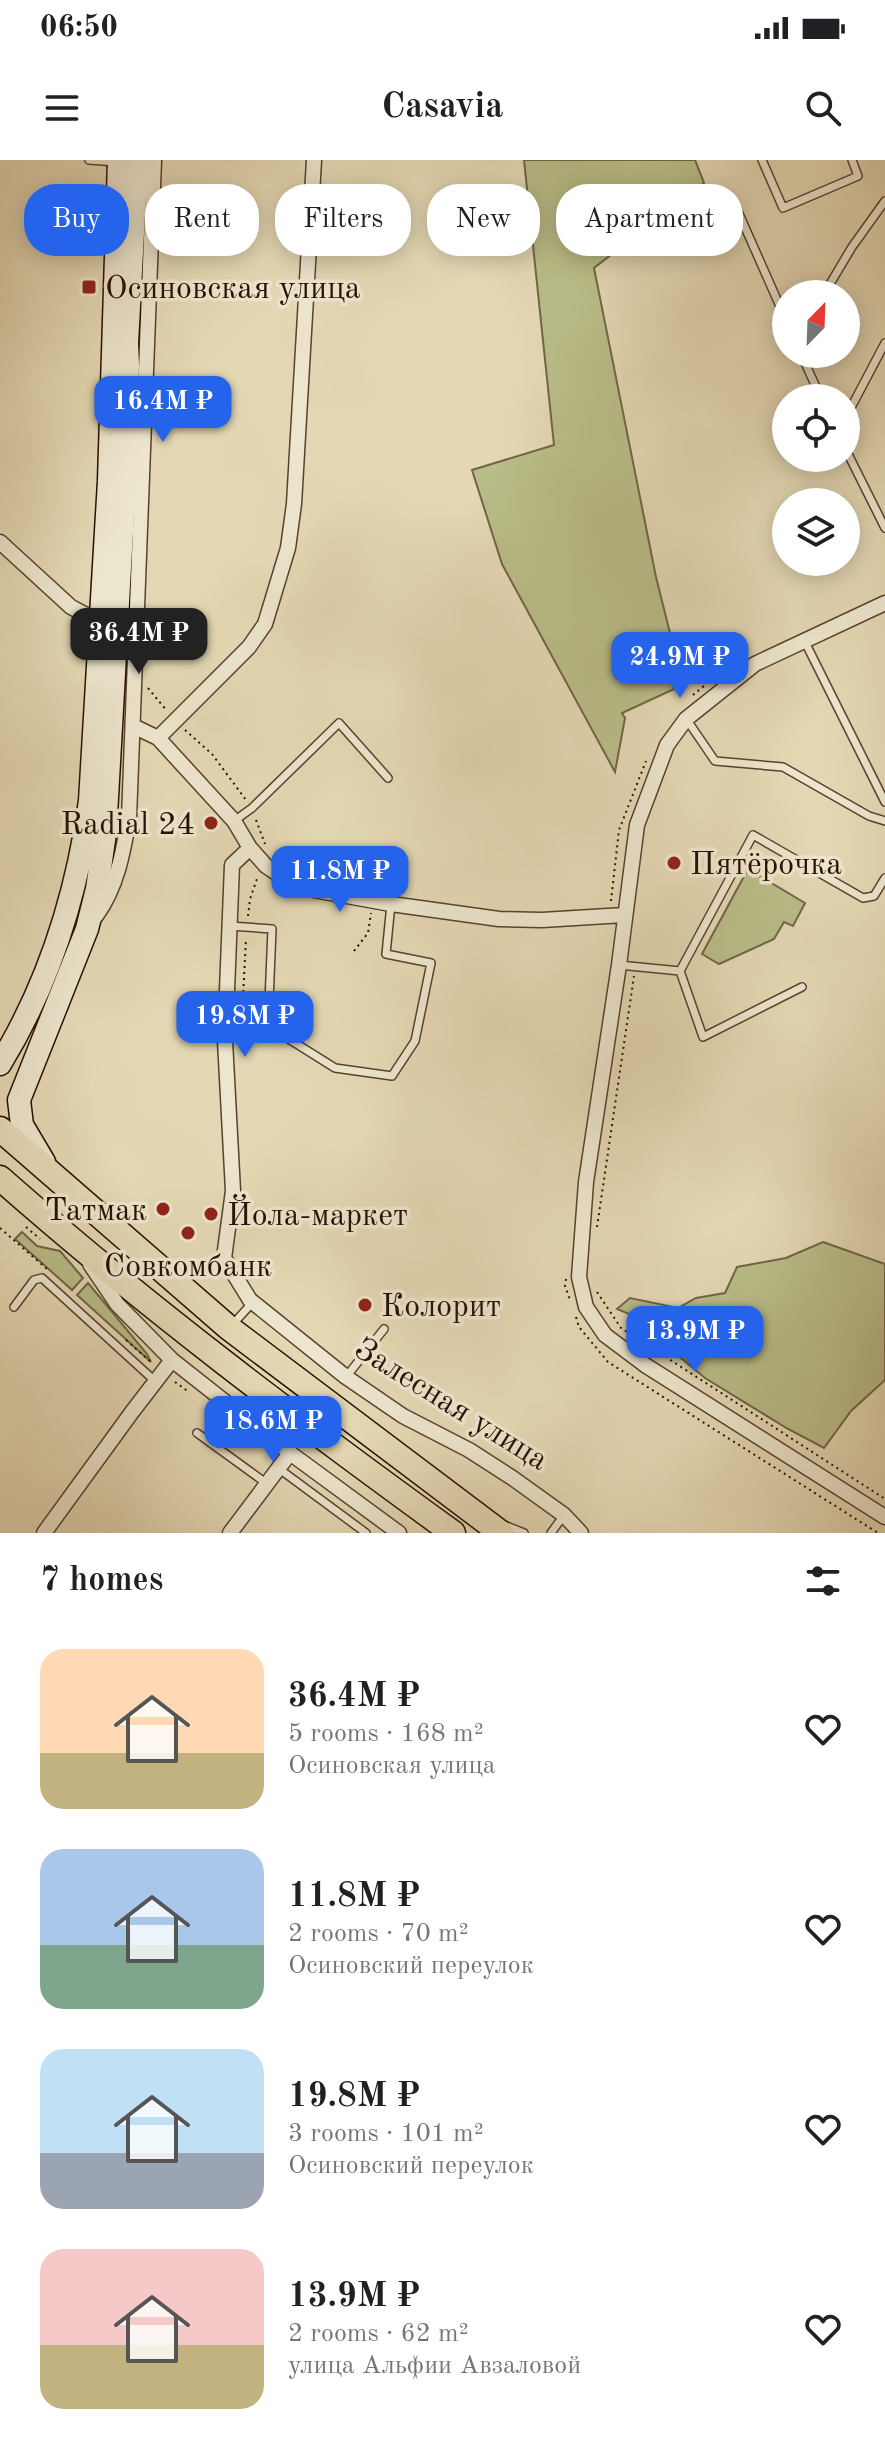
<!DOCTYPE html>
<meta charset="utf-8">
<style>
body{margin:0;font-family:"Old Standard TT",serif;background:#f6f6f6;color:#202124;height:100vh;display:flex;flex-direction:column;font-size:30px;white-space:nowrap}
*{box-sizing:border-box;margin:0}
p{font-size:26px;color:#757577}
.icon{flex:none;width:44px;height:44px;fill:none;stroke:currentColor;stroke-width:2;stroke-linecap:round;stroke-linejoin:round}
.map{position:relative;height:1373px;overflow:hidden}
.panel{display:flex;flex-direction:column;background:#fff;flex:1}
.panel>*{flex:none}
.hud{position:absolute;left:24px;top:24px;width:838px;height:72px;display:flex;gap:16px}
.needle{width:52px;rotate:23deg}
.tools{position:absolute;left:772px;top:120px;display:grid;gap:16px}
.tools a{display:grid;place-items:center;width:88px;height:88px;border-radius:50%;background:#fff;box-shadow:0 4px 20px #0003;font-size:40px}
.price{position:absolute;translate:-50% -68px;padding:0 18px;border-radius:16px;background:#2563eb;color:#fff;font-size:26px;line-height:52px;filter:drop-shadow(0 2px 4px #0008)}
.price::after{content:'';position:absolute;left:50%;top:48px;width:24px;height:18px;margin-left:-12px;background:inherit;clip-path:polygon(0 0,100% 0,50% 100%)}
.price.selected{background:#222;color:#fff}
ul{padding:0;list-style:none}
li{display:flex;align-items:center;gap:24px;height:200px;padding:0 40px}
li span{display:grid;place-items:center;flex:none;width:224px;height:160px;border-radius:24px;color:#555}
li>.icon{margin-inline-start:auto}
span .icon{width:96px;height:96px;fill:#fffc;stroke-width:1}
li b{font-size:34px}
h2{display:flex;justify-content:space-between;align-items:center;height:96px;padding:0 40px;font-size:34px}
.pill{padding:0 28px;border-radius:32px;background:#fff;box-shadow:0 4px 20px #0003;font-size:28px;line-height:72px}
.pill.selected{background:#2563eb;color:#fff}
.status{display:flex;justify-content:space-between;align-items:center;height:56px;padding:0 40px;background:#fff;direction:ltr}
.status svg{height:22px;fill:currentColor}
header{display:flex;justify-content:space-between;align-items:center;height:104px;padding:0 40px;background:#fff;font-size:36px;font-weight:700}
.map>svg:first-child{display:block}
</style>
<div class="status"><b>06:50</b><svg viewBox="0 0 49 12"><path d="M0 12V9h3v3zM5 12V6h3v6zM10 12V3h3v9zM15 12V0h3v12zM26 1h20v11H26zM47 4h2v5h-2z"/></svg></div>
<header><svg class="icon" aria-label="menu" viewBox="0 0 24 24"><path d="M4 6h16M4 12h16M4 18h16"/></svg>Casavia<svg class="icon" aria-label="search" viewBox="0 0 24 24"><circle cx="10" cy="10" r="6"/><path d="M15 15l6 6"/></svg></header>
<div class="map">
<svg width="885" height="1373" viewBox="0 0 885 1373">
<rect width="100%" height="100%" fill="#e4d8b4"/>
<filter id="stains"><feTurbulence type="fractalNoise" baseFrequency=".0025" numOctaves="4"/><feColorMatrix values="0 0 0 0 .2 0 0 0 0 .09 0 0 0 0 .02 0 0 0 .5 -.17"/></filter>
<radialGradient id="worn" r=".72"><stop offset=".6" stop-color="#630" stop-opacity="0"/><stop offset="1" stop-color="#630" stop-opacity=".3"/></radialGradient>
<path fill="#b9bd89" stroke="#706646" stroke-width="2" d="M524 0H695L704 23 594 108 656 417 683 525 622 553 625 558 615 612 502 404 472 310 554 285Z
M748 709 805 743 793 766 784 762 774 779 719 804 702 794Z
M22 1072 37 1086 60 1091 83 1118 72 1130 15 1079Z
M823 1082 885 1104V1220L851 1251 824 1288 788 1269 705 1218 681 1198 651 1184 653 1164 617 1149 630 1138 678 1148 696 1138 725 1133 737 1107 786 1098Z
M88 1123 147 1194 151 1202 77 1135Z"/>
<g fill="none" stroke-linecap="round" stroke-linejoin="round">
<g stroke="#57412e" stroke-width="10">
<path id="lane" d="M89 0 116 2
M762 0 783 48 858 16 852 0
M736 47 786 160
M824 134 852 87 885 41
M801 194 821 238
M846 257 885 183
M846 290 885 368
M804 480 885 642
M687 560 715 601 783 607 869 656 885 661
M234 661 252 648 339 563 388 618
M230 766 272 769 268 866
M619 805 680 811 753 675 863 738 874 736 885 718
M680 811 703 877 802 827
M225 864 268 866 335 908 392 916 415 881 431 803 386 794 391 744
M14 1147 34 1120 42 1118 156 1222
M233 1164 253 1142
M346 1217 384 1169
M197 1273 266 1323
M278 1308 366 1373
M504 1365 524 1373
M551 1373 564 1355"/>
</g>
<g stroke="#57412e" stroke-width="17">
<path id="street" d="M0 382 71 447 101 463
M885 443 755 504 686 559 667 585 637 665 619 805 586 1022 579 1117 586 1147 605 1175 645 1205 885 1357
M133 566 158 578 234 661 250 688 266 706 297 727 391 744 499 759 542 760 624 755
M158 578 249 487 265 464 288 388 294 344 314 0
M250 688 232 705 225 881 233 1031 224 1098 250 1140 346 1217 403 1256 469 1290 511 1317 564 1355 581 1373
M96 756C117 727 123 693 129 658L154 0
M90 1104 117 1144 172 1200 290 1293 399 1373
M44 1373 132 1252 172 1200
M230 1373 290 1293"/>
</g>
<g stroke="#280f02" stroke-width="25">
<path id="secondary" d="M0 904C49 824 77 734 90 641L109 321 119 0
M44 1002 22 965 19 940 87 769 97 729 105 673 125 318 128 205 127 183 137 0"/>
</g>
<g stroke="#280f02" stroke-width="27">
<path id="primary" d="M0 969 229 1168 501 1373
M0 1018C144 1145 297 1260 453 1373"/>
</g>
<path stroke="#280f02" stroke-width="2" stroke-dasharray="2 4" stroke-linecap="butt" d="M148 528 167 551
M693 535 716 516
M185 570 212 594 246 640
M256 660 265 684
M611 741 619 670 646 601
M248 756 250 739 258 716
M354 791 368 773 371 753
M242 856 246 779
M26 1067 40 1079
M597 1067 634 816
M0 1068 47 1109
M566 1119 565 1126 570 1140
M597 1132 621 1168 885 1339
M576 1157 579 1167 608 1202 878 1373
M126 1180 151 1202
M175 1222 189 1232"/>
<use href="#lane" stroke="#ede6ce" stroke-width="7"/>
<use href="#street" stroke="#ede6ce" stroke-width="14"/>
<use href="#secondary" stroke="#ede6ce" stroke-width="22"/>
<use href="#primary" stroke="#e4d8b4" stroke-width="24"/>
</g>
<g fill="#8f2418" stroke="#ede6ce" stroke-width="3">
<rect x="81" y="119" width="16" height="16" rx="4"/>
<circle cx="211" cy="663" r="8"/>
<circle cx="674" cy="703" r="8"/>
<circle cx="163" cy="1049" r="8"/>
<circle cx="211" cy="1054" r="8"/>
<circle cx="188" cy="1073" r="8"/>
<circle cx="365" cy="1145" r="8"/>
</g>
<g text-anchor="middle" stroke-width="7" stroke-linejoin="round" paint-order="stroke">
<g font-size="32" fill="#280f02" stroke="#ede6ce" text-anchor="start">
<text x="105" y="138">Осиновская улица</text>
<text x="195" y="674" text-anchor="end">Radial 24</text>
<text x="690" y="714">Пятёрочка</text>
<text x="147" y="1060" text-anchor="end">Татмак</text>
<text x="227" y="1065">Йола-маркет</text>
<text x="188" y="1116" text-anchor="middle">Совкомбанк</text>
<text x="381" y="1156">Колорит</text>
</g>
<g font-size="32" fill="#280f02" stroke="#ede6ce">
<text transform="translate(452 1243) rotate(32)" y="11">Залесная улица</text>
</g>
</g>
<rect width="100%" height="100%" filter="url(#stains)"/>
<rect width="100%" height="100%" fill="url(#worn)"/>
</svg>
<div class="tools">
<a><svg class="needle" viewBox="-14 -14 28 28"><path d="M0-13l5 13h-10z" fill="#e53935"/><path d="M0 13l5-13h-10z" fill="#757577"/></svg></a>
<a><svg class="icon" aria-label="locate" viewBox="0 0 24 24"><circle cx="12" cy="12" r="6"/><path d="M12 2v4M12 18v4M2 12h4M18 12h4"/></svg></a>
<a><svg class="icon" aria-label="layers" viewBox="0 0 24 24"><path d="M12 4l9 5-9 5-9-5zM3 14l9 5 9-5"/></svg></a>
</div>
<b class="price" style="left:163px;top:284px">16.4M ₽</b>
<b class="price selected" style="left:139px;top:516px">36.4M ₽</b>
<b class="price" style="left:680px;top:540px">24.9M ₽</b>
<b class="price" style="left:340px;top:754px">11.8M ₽</b>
<b class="price" style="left:245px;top:899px">19.8M ₽</b>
<b class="price" style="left:695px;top:1214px">13.9M ₽</b>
<b class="price" style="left:273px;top:1304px">18.6M ₽</b>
<div class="hud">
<a class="pill selected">Buy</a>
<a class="pill">Rent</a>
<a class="pill">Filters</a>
<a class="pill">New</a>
<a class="pill">Apartment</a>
</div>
</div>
<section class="panel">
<h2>7 homes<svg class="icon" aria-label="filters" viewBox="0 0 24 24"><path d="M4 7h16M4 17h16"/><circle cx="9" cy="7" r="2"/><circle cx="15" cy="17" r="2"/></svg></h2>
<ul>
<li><span style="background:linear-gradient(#ffd9b3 65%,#c2b280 0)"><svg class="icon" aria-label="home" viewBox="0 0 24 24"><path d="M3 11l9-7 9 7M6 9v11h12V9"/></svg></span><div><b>36.4M ₽</b><p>5 rooms · 168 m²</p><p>Осиновская улица</p></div><svg class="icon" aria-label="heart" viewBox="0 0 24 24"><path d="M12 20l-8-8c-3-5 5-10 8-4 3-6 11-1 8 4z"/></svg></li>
<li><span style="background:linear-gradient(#a9c7e8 60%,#7fa58c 0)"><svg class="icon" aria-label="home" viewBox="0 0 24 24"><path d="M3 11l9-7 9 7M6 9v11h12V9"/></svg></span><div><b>11.8M ₽</b><p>2 rooms · 70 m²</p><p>Осиновский переулок</p></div><svg class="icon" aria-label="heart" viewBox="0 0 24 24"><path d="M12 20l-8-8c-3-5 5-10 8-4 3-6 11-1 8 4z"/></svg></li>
<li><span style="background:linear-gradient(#bfe0f5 65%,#9aa5b1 0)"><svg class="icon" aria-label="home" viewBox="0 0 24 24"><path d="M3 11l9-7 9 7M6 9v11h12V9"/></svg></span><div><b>19.8M ₽</b><p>3 rooms · 101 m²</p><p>Осиновский переулок</p></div><svg class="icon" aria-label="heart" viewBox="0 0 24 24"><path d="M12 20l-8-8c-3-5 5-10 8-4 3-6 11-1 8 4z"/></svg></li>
<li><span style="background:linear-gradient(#f6c9c9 60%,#c2b280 0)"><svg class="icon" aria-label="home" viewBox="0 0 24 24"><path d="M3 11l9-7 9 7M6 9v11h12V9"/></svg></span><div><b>13.9M ₽</b><p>2 rooms · 62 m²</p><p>улица Альфии Авзаловой</p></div><svg class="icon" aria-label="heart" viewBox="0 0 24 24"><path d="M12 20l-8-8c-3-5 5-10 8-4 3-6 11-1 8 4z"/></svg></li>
</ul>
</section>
